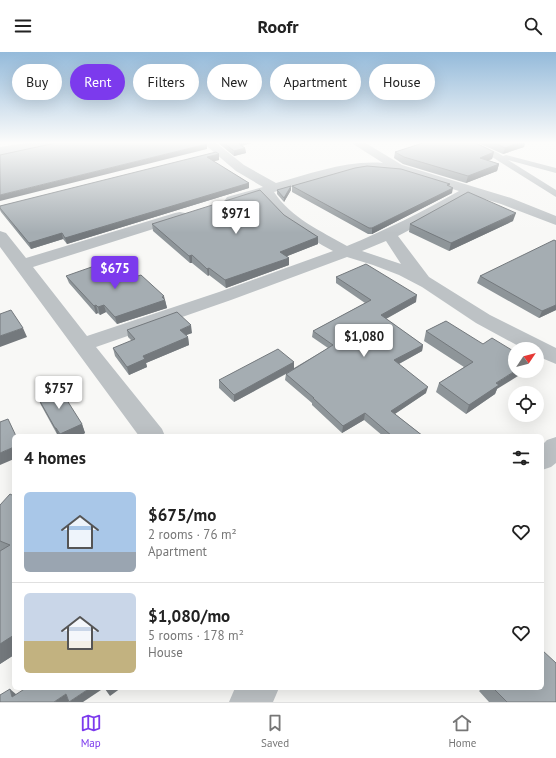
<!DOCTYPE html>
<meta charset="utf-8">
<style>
body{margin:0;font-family:"PT Sans",sans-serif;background:#f2f2f2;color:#222;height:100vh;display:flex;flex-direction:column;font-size:15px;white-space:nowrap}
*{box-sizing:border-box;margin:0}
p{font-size:13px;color:#767676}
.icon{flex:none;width:22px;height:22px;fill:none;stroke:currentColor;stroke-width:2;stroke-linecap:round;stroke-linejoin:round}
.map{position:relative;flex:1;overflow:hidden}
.drawer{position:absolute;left:12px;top:382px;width:532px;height:256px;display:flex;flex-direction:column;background:#fff;border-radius:6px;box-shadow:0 4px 16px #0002}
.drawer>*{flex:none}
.top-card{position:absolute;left:12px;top:12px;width:532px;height:36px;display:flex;gap:8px}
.needle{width:26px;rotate:55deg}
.fabs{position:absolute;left:508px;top:290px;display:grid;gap:8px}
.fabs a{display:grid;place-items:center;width:36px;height:36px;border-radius:50%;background:#fff;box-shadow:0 4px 16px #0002;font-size:20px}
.price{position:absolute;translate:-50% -34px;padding:0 9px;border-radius:4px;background:#fff;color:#222;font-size:13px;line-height:26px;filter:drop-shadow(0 1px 2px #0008)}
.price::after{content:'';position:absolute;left:50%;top:24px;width:12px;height:9px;margin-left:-6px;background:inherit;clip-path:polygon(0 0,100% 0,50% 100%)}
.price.selected{background:#7c3aed;color:#fff}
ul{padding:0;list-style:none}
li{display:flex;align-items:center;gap:12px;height:100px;padding:0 12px}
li+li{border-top:1px solid #e0e0e0}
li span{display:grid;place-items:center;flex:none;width:112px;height:80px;border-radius:6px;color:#555}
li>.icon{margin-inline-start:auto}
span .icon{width:48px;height:48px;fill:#fffc;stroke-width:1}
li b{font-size:17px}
h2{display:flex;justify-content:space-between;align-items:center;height:48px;padding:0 12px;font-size:17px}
.pill{padding:0 14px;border-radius:18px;background:#fff;box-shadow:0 4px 16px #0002;font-size:14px;line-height:36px}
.pill.selected{background:#7c3aed;color:#fff}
header{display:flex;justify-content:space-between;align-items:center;height:52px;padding:0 12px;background:#fff;font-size:18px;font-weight:700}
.tab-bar{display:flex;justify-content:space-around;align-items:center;height:56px;border-top:1px solid #e0e0e0;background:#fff;font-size:11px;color:#767676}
.tab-bar a{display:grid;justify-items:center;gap:2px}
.tab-bar .selected{color:#7c3aed}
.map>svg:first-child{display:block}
</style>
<header><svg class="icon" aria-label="menu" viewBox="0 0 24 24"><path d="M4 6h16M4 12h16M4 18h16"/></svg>Roofr<svg class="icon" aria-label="search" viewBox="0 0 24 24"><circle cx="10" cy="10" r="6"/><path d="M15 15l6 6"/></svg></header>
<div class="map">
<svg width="556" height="650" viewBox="0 0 556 650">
<rect width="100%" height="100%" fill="#f8f8f6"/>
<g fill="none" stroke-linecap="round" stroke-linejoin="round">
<path fill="#bdc2c5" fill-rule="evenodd" d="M462 90C476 90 490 96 503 104L506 103 556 116V121L508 108 556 138V145L489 103Z"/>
<path fill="#bdc2c5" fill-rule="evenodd" d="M32 90H61L56 93 0 103V95Z
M202 90H215L244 113 276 131C311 122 346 108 383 111L350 90H364L402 113 511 146 556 164V173L501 152 471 143 432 166 398 184 429 225 490 263 556 296V312L537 304V297H524L476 271 422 235 399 223 373 213 347 205 231 248 96 295 162 377 165 384H139L0 195V179L6 181 26 206 175 161 180 160 185 161 187 164 185 167 33 215 87 284 219 240 333 199C306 184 279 170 262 144L232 152 227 151 225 148 227 145 263 135 236 119ZM366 118 400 121 459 139C422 160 386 178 347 194 321 179 291 166 274 140L339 122ZM386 189 401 212 362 199Z
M556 385V411L551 415 542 418V393L547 388Z
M235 636H279L273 650H229Z"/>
</g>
<path fill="#8e9599" d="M217 90H255L242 94 245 96 246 101 234 104Z
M418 90H525L524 95 503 102 478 91 474 90 494 100 492 107 488 108 499 112 497 119 466 131 403 112 394 106 395 100 421 92Z
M219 102V108L213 109 249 131V136L67 192 63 187 31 197 1 160 0 158V154Z
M450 132 449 134 452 141 372 182H368L292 140V134Z
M277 138H291L284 150 277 142Z
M284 163 318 192 287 204 289 206V213L226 236 209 223 208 224 192 211H190L153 179 152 172Z
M513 169 449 199 409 180 410 172Z
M556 189V258L539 266 477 231 480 224Z
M66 224 124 228 164 248H165L167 256 117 272 106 260 100 263 98 261 96 262 69 231Z
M336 225 416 250 386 267 423 293 422 299 399 312 426 341 395 362 423 384H383L364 368 342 381 312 353V351L285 328 286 322 234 350 219 336V328L294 310V316L328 296 312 285 313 279 365 251 336 231Z
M446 269 497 337 495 342 466 362 436 340 439 331 464 315 424 289 426 279Z
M127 278 192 281 186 283 188 285 189 293 146 311 147 315 129 323 115 304 113 296 132 289 128 285Z
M37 344 82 372 85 381 80 384H58L41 353Z
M14 444V603L0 612V453Z
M482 636H542L556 650H489L479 639Z"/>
<path fill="#74797d" d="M235 90H255L236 95Z
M520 90H525L524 95 503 102 505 96Z
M207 92V97L0 149V143Z
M245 96 246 101 234 104V99Z
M494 100 492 107 478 112 480 106Z
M219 102V108L207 111V105Z
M499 112 497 119 466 131 468 124Z
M249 131V136L67 192 65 186Z
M291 134V138L284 150V146Z
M453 136 452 141 372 182V176Z
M516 161 513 169 449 199 451 191Z
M62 181 63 187 31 197 29 191Z
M318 185V192L280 207V200Z
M192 203V211H190L189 204Z
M289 206V213L226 236 225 228Z
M209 216V223L208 224 207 217Z
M417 243 416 250 380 270 381 263Z
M164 244 167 256 117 272 115 265Z
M96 253 98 261 96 262 94 254Z
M104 253 106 260 100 263 98 255Z
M556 253V258L539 266 542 259Z
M191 273 192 281 181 285 180 278Z
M23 276 27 285 0 295V284Z
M188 285 189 293 146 311 147 315 129 323 127 315 143 304Z
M423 293 422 299 393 315 394 308Z
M294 310V317L234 350V343Z
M515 319H526L497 337 495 342 466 362 469 353 496 331Z
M428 335 426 341 390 365 391 359Z
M365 361 364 368 342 381 343 374Z
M82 372 85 381 80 384H61L60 382Z
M55 376H56L60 384H58Z
M14 395V407L0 413V401Z
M14 583V603L0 612V592Z
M90 636H104L83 650H69Z
M107 636H121L110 644 105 637Z
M10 637 17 643 12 645Z
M66 642 69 650H54Z"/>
<path fill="#a5adb2" stroke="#74797d" d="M60 90H205L207 92 0 143V103Z
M223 90H236L245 96 234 99Z
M426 90H474L494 100 480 106 499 112 468 124 404 105 395 100Z
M493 90H520L505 96Z
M216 100 219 102 207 105 249 131 65 186 62 181 29 191 0 156V154Z
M367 114 401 117 450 132 447 133 453 136 372 176H369L292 134 355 116Z
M291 134 284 146 277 138Z
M260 138 284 163 318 185 280 200 289 206 225 228 209 216 207 217 192 203 189 204 152 172Z
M468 140 516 161 451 191 410 172Z
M554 188 556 189V253L542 259 480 224Z
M103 211 124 228 141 223 164 244 162 245 165 248 115 265 104 253 98 255 96 253 94 254 66 224Z
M366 212 417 243 381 263 423 293 394 308 428 335 391 359 423 384H392L365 361 343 374 313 346H314L286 322 333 293 313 279 371 248 336 225Z
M11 258 23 276 0 284V262Z
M177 260 191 273 180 278 188 285 143 304 145 307 127 315 113 296 135 287 127 278Z
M446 269 483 292 492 286 515 300V319L496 331 499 333 469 353 439 331 473 310 426 279Z
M278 297 294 310 234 343 219 328Z
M58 334 82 372 60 382 56 376H55L37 344Z
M8 367 16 384H14V395L0 401V370Z
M10 442 14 444V583L0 592V499L10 493 0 489V453Z
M542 598 556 611V650H507L493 636H542Z
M26 636H90L69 650 66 642 54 650H0V643L10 637 12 645Z"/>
<linearGradient id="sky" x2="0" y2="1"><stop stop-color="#94bada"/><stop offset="0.5" stop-color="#fcfcfb"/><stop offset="1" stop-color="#fcfcfb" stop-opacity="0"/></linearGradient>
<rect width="556" height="181" fill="url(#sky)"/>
</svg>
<div class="fabs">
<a><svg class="needle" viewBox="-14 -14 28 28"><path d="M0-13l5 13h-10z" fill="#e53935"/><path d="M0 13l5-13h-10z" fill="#767676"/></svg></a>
<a><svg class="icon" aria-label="locate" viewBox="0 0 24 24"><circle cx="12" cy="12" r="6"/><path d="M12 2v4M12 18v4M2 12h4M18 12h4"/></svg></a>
</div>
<b class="price" style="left:236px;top:183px">$971</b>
<b class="price selected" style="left:115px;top:238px">$675</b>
<b class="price" style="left:364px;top:306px">$1,080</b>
<b class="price" style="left:59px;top:358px">$757</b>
<div class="top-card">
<a class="pill">Buy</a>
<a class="pill selected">Rent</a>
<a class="pill">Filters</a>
<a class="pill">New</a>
<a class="pill">Apartment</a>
<a class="pill">House</a>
</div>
<section class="drawer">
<h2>4 homes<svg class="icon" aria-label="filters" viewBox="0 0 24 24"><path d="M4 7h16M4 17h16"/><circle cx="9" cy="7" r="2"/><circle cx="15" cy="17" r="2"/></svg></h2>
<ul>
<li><span style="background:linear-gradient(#a9c7e8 75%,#9aa5b1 0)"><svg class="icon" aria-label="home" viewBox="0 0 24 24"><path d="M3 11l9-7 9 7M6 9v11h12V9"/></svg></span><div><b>$675/mo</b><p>2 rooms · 76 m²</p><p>Apartment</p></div><svg class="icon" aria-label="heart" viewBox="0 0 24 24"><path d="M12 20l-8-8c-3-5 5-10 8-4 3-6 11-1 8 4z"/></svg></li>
<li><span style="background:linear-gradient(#c9d6e8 60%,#c2b280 0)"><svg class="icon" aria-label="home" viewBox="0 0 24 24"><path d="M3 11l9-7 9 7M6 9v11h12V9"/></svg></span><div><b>$1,080/mo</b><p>5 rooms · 178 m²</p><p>House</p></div><svg class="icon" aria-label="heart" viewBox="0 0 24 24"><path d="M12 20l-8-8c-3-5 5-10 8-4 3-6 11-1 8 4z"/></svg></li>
</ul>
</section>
</div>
<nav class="tab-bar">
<a class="selected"><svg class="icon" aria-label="map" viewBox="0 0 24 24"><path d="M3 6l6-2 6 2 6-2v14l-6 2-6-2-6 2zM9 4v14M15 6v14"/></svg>Map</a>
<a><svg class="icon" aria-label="saved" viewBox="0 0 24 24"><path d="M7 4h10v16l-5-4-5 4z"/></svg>Saved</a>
<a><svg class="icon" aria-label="home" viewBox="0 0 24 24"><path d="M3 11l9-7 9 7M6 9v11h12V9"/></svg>Home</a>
</nav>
